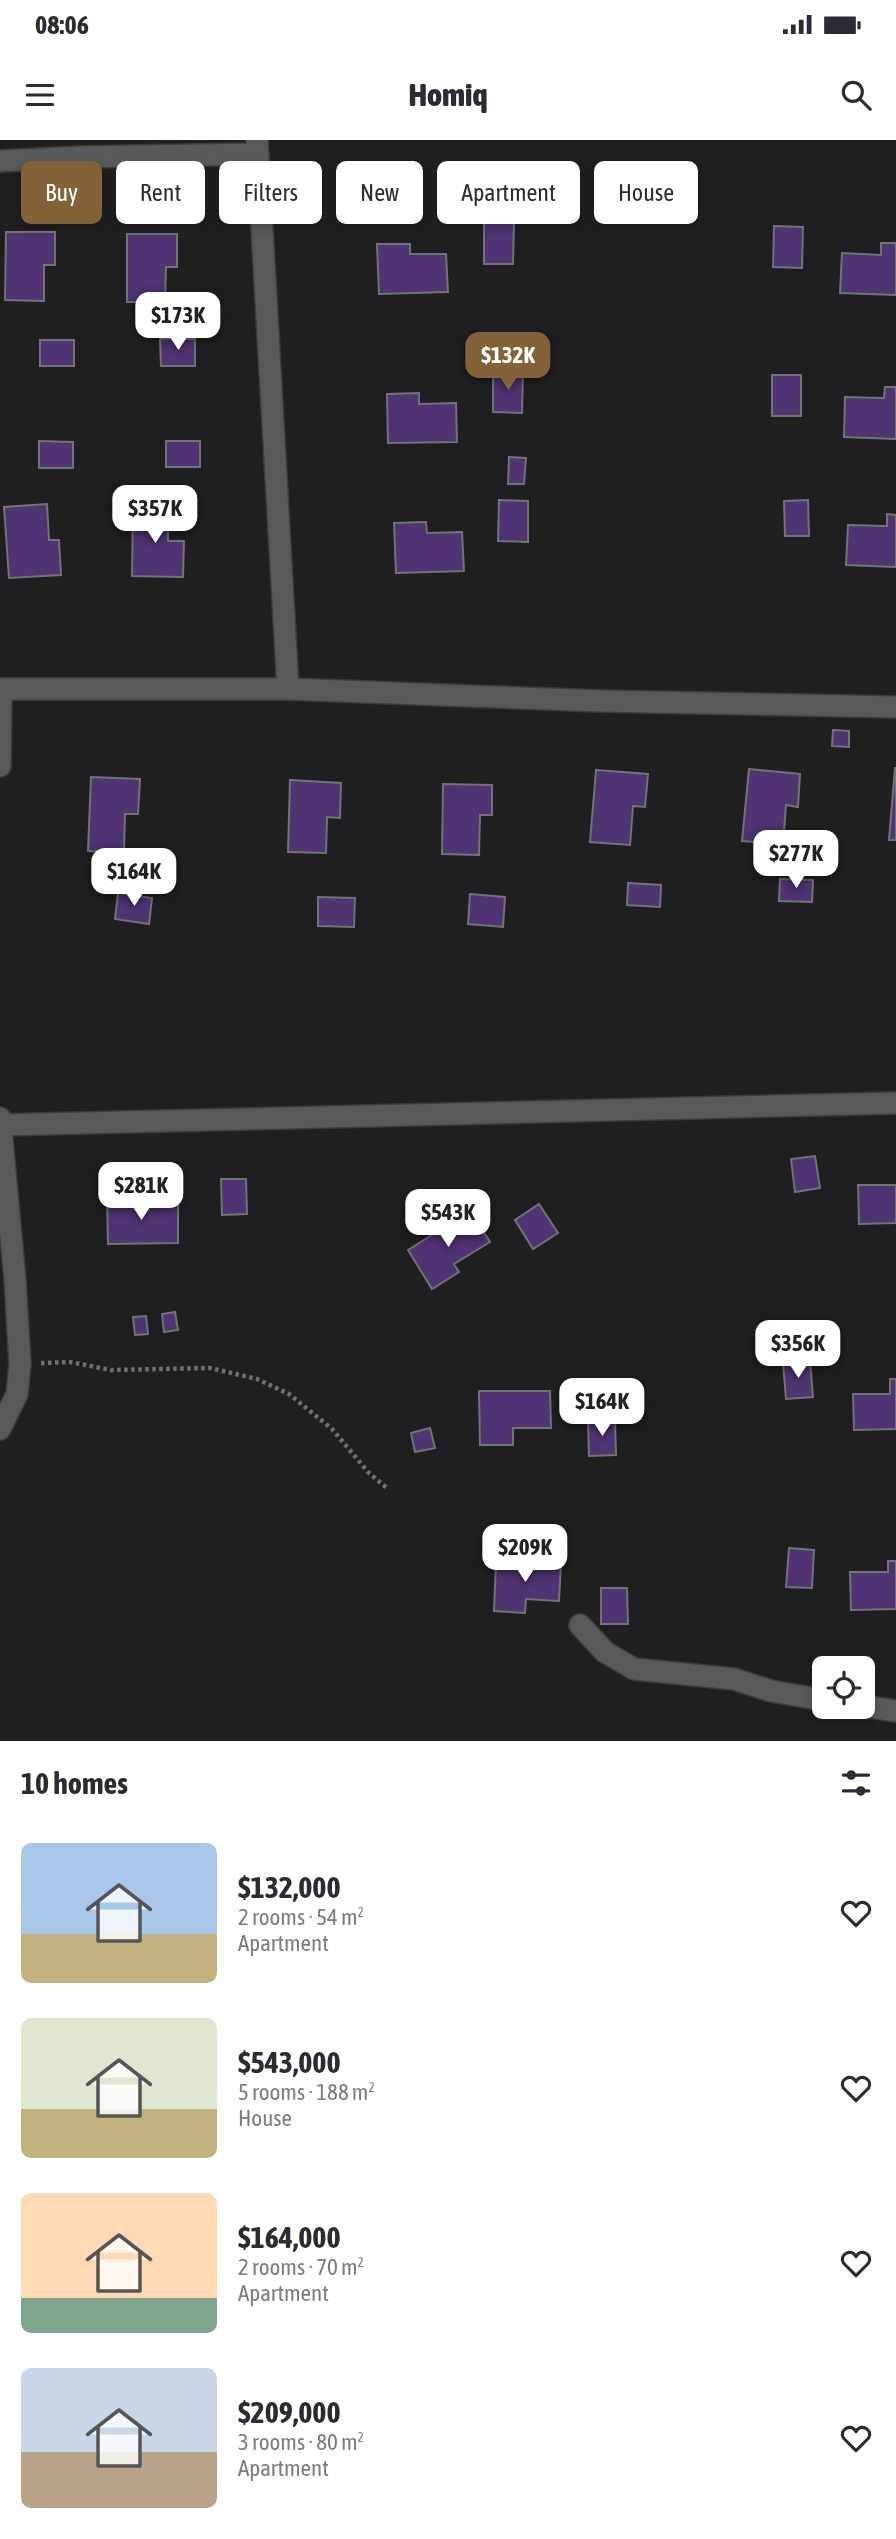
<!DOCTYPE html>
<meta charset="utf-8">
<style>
body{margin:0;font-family:"Asap Condensed",sans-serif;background:#f7f7f7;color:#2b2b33;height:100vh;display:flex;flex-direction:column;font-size:26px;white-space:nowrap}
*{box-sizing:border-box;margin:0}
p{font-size:23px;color:#7c7c81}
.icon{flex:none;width:38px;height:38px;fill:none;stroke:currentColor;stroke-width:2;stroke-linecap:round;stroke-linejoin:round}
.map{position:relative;height:1601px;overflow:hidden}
.sheet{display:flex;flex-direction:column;background:#fff;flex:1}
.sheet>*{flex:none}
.top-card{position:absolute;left:21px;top:21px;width:854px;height:63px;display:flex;gap:14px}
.fabs{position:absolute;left:812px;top:1516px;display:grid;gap:14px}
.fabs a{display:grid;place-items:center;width:63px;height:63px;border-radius:10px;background:#fff;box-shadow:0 4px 10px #0003;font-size:35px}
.price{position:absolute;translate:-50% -60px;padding:0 16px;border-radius:14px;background:#fff;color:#222;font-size:23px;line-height:46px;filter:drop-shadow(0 2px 4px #0008)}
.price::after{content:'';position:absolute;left:50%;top:42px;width:21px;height:16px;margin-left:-10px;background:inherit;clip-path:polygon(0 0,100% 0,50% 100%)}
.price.selected{background:#846238;color:#fff}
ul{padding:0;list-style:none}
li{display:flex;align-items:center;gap:21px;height:175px;padding:0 21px}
li span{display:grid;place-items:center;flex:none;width:196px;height:140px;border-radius:10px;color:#555}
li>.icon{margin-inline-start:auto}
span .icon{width:84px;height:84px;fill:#fffc;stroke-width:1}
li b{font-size:30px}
h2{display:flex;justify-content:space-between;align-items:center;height:84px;padding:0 21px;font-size:30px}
.pill{padding:0 24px;border-radius:10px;background:#fff;box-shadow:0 4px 10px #0003;font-size:24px;line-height:63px}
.pill.selected{background:#846238;color:#fff}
.status{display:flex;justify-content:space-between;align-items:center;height:49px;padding:0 35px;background:#fff;direction:ltr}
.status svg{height:19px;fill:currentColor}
header{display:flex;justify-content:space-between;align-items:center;height:91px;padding:0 21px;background:#fff;font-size:32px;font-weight:800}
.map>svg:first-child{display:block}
</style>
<div class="status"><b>08:06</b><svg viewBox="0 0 49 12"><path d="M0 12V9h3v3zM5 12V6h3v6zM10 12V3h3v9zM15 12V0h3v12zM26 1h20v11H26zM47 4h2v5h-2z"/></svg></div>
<header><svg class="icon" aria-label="menu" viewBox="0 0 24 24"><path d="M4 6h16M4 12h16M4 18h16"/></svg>Homiq<svg class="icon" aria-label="search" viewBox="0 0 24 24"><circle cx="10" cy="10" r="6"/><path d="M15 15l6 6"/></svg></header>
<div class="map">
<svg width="896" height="1601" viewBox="0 0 896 1601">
<rect width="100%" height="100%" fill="#1f1f21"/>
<path fill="#4f3372" stroke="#737275" stroke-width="2" d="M44 33 60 36 57 52 41 49Z
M484 83H514L513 124H484Z
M774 86 803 87 802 128 773 127Z
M6 92H55V125H44V161L5 160Z
M127 94H177V127H166L165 162H127Z
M881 103H896V155L840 153 842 113 881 115Z
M377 104H410V114H446L448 152 379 154Z
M160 199H195V226H161Z
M40 200H74V226H40Z
M493 231 523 232 522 273 493 272Z
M772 235H801V276H772Z
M885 247H896V299L844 297 845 257 884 258Z
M419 253V264L456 263 457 302 388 303 387 254Z
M39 301 73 302V328H39Z
M166 301H200V327H166Z
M509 317 526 318 524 344H508Z
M499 360 528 361V402L498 401Z
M808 360 809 396H785L784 361Z
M47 364 49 400H59L61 435 9 438 4 367Z
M133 367 168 368V401H184L183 437 132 436Z
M887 374 896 375V427L846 425 848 385 887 386Z
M426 382 427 393 462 392 464 431 396 433 394 383Z
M833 590 849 591V607L832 606Z
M895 628H896V700H889Z
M749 629 800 634 798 667 786 665 783 704 742 701Z
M596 630 648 634 645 667 633 666 630 705 590 702Z
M91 637 140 639 138 674H125L124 712 88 711Z
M290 640 341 643 340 678 327 677 326 713 288 712Z
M443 644 492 645V675H480L479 715 442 714Z
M780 739 813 740 812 762 779 761Z
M628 743 661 745 660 767 627 765Z
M118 753 152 758 149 784 115 779Z
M470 754 505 757 503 787 468 784Z
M318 757 355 758 354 787 318 786Z
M815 1016 820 1048 795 1052 791 1019Z
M221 1039H246L247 1074 222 1075Z
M858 1045H896V1083L859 1084Z
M107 1056H138V1063H178V1103L108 1104Z
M539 1064 558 1093 533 1109 515 1080Z
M470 1071 490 1102 454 1124 459 1132 432 1149 408 1110Z
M175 1172 178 1190 164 1192 162 1174Z
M146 1176 148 1194 135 1195 133 1177Z
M810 1221 813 1257 786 1259 783 1223Z
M890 1239H896V1289L854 1290 853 1254H890Z
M479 1251H550L551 1288H513V1305H480Z
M615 1280 616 1315 589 1316 588 1281Z
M430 1288 435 1308 415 1312 411 1293Z
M789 1408 814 1410 812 1448 786 1447Z
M496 1421 561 1423 559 1461 526 1459 525 1473 494 1471Z
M888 1421H896V1469L851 1470 850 1432H888Z
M601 1448H627L628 1484H601Z"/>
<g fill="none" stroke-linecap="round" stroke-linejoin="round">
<g stroke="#3c3c3d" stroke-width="24">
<path id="street" d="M257 0 288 549
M0 21 80 17 258 14
M0 549H288L600 561 896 567
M0 626 1 549
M0 978 15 1140 20 1224 17 1254 0 1289
M0 985 896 963
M580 1485 605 1512 634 1529 734 1539 771 1551 824 1560
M863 1566 896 1571"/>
</g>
<path stroke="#717172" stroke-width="4.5" stroke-dasharray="3.5 3.5" stroke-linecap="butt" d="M41 1223 70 1222 111 1230 210 1228 257 1239 289 1254 332 1289 369 1333 388 1349"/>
<use href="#street" stroke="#59595b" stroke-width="21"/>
</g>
</svg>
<div class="fabs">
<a><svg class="icon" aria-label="locate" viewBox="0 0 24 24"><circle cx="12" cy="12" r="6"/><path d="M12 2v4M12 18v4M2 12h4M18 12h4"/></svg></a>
</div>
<b class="price" style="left:178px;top:212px">$173K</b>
<b class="price selected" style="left:508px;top:252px">$132K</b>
<b class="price" style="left:155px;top:405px">$357K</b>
<b class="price" style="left:796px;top:750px">$277K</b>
<b class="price" style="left:134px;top:768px">$164K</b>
<b class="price" style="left:141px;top:1082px">$281K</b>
<b class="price" style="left:448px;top:1109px">$543K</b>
<b class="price" style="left:798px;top:1240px">$356K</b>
<b class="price" style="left:602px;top:1298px">$164K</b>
<b class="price" style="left:525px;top:1444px">$209K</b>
<div class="top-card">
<a class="pill selected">Buy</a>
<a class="pill">Rent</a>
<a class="pill">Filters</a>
<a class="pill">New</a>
<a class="pill">Apartment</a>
<a class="pill">House</a>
</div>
</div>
<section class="sheet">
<h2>10 homes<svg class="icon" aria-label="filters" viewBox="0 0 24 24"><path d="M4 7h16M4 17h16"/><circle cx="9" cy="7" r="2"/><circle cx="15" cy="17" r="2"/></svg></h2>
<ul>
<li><span style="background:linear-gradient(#a9c7e8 65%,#c2b280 0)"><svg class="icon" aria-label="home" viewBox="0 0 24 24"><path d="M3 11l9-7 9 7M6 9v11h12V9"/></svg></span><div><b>$132,000</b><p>2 rooms · 54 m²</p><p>Apartment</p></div><svg class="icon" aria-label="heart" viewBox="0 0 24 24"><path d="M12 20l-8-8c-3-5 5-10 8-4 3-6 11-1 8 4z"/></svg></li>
<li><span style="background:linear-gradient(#dfe7d0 65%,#c2b280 0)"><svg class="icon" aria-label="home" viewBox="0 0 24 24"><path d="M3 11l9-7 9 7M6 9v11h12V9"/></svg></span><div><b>$543,000</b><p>5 rooms · 188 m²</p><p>House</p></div><svg class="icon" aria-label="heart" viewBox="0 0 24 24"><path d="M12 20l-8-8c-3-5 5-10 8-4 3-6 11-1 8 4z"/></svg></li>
<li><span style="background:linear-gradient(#ffd9b3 75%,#7fa58c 0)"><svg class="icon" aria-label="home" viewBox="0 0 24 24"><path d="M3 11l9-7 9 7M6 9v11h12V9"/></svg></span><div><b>$164,000</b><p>2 rooms · 70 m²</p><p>Apartment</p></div><svg class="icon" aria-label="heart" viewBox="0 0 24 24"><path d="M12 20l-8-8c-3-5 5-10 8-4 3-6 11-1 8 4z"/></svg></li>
<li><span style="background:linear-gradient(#c9d6e8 60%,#b9a48a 0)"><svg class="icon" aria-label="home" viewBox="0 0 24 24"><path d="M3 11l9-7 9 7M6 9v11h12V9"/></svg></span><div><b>$209,000</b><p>3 rooms · 80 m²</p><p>Apartment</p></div><svg class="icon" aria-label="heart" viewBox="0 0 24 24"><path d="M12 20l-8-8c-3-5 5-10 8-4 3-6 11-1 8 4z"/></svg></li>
</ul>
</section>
